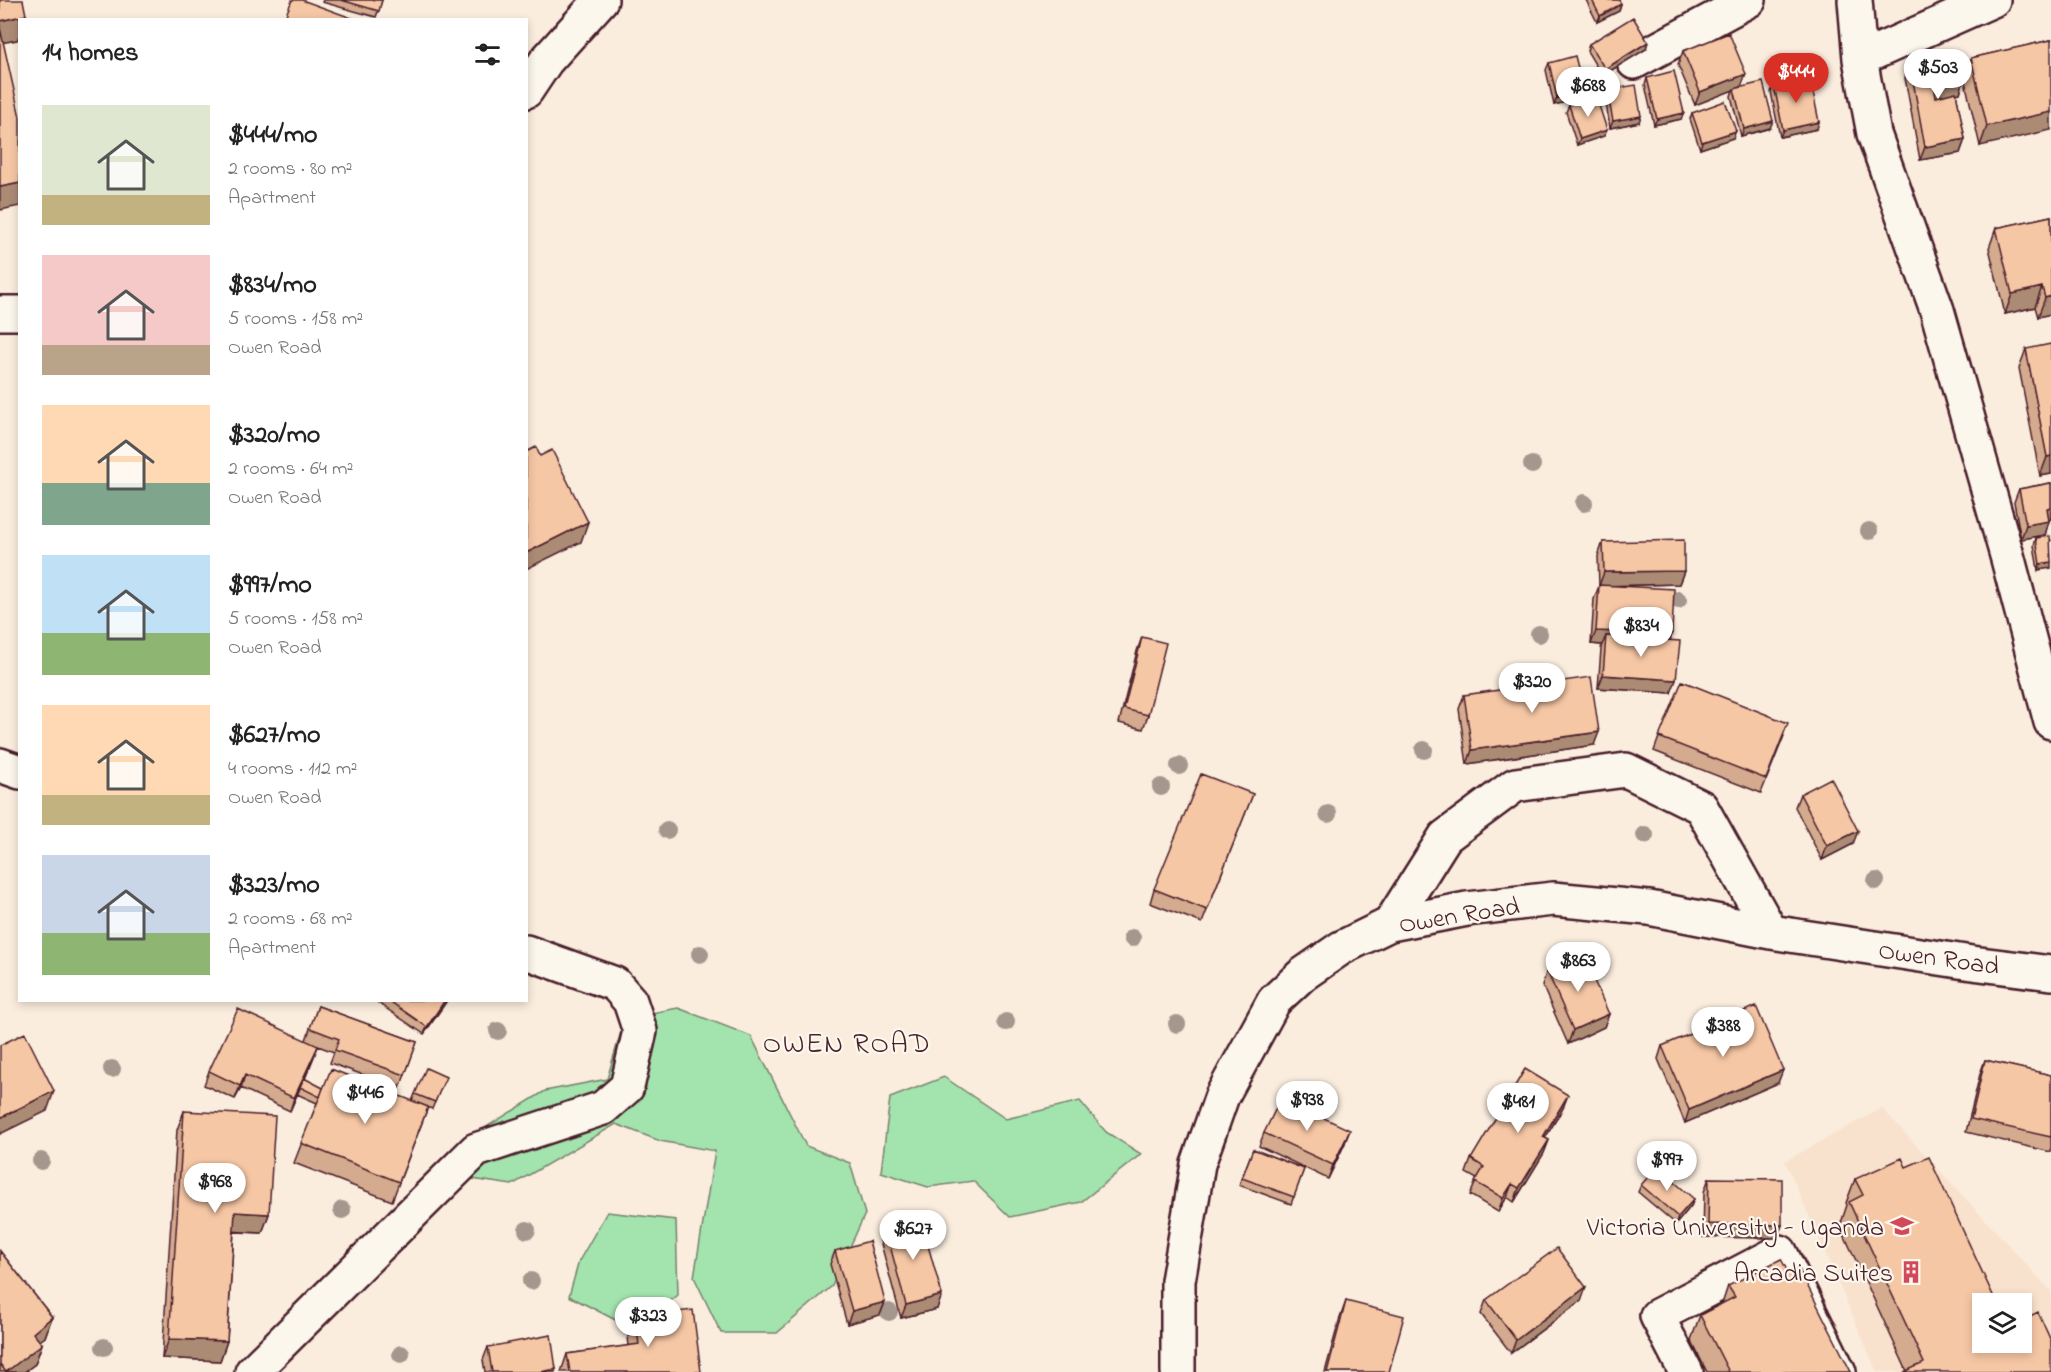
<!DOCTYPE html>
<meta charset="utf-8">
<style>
body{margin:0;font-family:"Indie Flower",sans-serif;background:#f2f2f2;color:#222;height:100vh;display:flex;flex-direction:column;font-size:22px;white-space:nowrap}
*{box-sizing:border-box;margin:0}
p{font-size:20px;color:#767676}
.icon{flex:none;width:33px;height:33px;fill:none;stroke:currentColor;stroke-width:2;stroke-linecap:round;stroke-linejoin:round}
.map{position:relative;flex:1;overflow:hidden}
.panel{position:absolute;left:18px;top:18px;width:510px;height:984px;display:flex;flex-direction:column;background:#fff;border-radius:0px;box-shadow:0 3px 9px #0003}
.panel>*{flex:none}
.controls{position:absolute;left:1972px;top:1293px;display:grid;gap:12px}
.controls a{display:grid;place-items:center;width:60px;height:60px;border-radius:0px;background:#fff;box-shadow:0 3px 9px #0003;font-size:30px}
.price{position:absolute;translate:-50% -51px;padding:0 14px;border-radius:21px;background:#fff;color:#222;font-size:20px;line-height:39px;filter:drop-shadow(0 2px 3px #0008)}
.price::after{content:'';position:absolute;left:50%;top:36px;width:18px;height:14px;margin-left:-9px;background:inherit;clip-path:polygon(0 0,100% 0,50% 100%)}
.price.active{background:#d93025;color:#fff}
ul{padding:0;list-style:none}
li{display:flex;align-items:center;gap:18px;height:150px;padding:0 24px}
li span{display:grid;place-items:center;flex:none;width:168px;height:120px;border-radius:0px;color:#555}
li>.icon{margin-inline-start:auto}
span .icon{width:72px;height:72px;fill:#fffc;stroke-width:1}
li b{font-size:26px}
h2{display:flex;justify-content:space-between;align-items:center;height:72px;padding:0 24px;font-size:26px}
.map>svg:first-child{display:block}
</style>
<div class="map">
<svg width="2051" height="1372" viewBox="0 0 2051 1372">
<rect width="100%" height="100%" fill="#faedde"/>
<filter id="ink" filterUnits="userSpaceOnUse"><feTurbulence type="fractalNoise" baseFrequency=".0167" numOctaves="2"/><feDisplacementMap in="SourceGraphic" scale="12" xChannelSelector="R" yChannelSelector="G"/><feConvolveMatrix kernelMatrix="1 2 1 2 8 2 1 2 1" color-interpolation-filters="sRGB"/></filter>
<g filter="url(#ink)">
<path fill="#f9e2cd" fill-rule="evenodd" d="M1882 1108 2051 1291V1372H1877L1785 1161ZM1983 1304H2022V1342H1983Z"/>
<path fill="#a3e3ad" stroke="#76816c" stroke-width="1.5" d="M678 1008 751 1036 806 1146 850 1163 865 1214 832 1286 777 1333H721L694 1277 715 1151 660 1141 616 1124 512 1185 472 1179 467 1139 545 1091 607 1079 625 1018Z
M944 1077 1006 1119 1080 1101 1106 1132 1141 1154 1081 1202 1010 1217 973 1181 928 1187 881 1172 890 1098Z
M607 1212 676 1220 678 1295 635 1330 569 1296 579 1261Z"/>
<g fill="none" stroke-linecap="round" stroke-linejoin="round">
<g stroke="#4a1f2b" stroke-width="38">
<path id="minor" d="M1855 0 1860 59 1874 134 1937 310 2008 559 2051 722
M1860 59 1993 0
M1634 62 1749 0
M526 91 546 61 601 0
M0 313H20
M0 765 20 772
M1390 924 1445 837 1515 785 1626 770 1701 807 1771 932
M252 1372 476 1150 603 1108 627 1087 640 1031 630 1001 615 984 526 952
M1178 1372V1281L1198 1164 1222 1096 1274 1001 1302 975 1341 948 1390 924 1467 909 1553 899 1649 908 1771 932 1972 963 2051 973
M1686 1372 1657 1316 1780 1252 1839 1372"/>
</g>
<use href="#minor" stroke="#fbf7ec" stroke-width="33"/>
</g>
<g fill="#a5978e">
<circle cx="1532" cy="465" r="9"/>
<circle cx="1584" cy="503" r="9"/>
<circle cx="1869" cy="531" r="9"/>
<circle cx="1678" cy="600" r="9"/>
<circle cx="1539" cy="634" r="9"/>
<circle cx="1424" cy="750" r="9"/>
<circle cx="1179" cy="766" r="9"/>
<circle cx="1161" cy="787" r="9"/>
<circle cx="1328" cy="814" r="9"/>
<circle cx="667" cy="830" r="9"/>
<circle cx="1645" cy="835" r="9"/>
<circle cx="1876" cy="881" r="9"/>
<circle cx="1132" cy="938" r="9"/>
<circle cx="700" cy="954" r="9"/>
<circle cx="1006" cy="1022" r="9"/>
<circle cx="1177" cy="1024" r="9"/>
<circle cx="498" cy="1031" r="9"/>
<circle cx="112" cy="1069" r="9"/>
<circle cx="41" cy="1161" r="9"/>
<circle cx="342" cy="1210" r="9"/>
<circle cx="527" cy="1230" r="9"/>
<circle cx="531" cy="1281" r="9"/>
<circle cx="889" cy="1312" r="9"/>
<circle cx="104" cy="1347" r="9"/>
<circle cx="401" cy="1354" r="9"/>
</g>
<path fill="#d4ab8e" stroke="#4a1f2b" stroke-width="1.5" d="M323 0H382L376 17 322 2Z
M1586 0H1619V11L1597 22Z
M2051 40 1980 146 1964 77 1971 58Z
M1589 44 1646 49 1602 76 1587 51Z
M1683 51 1746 74 1741 87 1770 128 1741 136 1731 96 1733 90 1695 105 1678 65Z
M1549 63 1584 91 1581 98 1554 105 1546 70Z
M1910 64 1964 79 1960 93 1956 94 1965 139 1960 153 1920 160 1905 78Z
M1647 78 1684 113 1681 119 1654 125 1645 85Z
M1774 85 1817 129 1780 137 1771 92Z
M1607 90 1639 122 1610 128 1605 97Z
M1569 105 1607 130 1604 136 1577 145 1566 112Z
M1692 113 1733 138 1700 149 1690 119Z
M2051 216V314L2038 317 2035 307 2005 314 1989 248 1996 228Z
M2026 349 2051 474 2040 476 2019 368Z
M2051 483V519L2049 520 2045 535 2021 539 2014 502 2019 489Z
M2036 538 2051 540 2038 570 2034 545Z
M1603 542 1684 571 1679 584 1606 586 1672 634 1670 641 1671 693 1598 688 1601 649 1602 645 1591 644 1594 599 1599 586 1598 556Z
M1142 637 1148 715 1143 729 1119 723 1137 651Z
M1464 695 1594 745 1467 764 1459 709Z
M1784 736 1761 793 1654 751 1659 737Z
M1253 794 1202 923 1150 903 1154 889Z
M1800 794 1853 844 1822 860 1795 807Z
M1547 971 1609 1014 1604 1027 1568 1044 1542 985Z
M379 1000H447L424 1034 378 1003Z
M318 1006 417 1042 400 1088 330 1063 334 1052 318 1046 313 1059 305 1079 323 1088 428 1107 392 1201 294 1163 317 1103 297 1094 290 1111 241 1088 235 1099 204 1085 209 1071 306 1040Z
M1662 1046 1778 1083 1685 1123 1658 1059Z
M1985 1060 2051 1075V1152L1966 1132 1980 1074Z
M443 1083 432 1109 412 1101 415 1094Z
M1563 1108 1545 1138 1549 1140 1544 1153 1514 1202 1507 1197 1498 1212 1470 1195 1477 1179 1466 1173 1471 1159Z
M184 1111 269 1214 262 1233 234 1232 227 1341 220 1361 162 1358 177 1130Z
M1264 1133 1345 1143 1328 1179 1259 1146Z
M1253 1149 1304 1169 1291 1204 1239 1185Z
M1709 1178 1782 1225 1777 1238 1703 1237 1704 1192Z
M1855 1179 1983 1342 1907 1371 1840 1226 1847 1205 1846 1203Z
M1641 1185 1694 1199 1691 1206 1676 1224 1638 1192Z
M885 1227 937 1309 901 1318 880 1240Z
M0 1251 52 1317 45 1337 39 1341 42 1344 35 1364 27 1370 29 1372H0Z
M835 1251 885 1302 880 1315 847 1324 830 1264Z
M1788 1272 1851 1372H1707L1691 1340 1700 1315 1722 1304 1728 1286Z
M1586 1287 1581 1301 1511 1353 1481 1314 1486 1300Z
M1346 1301 1389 1372H1325L1339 1321Z
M635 1317 701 1372H561L567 1354 629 1346 628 1336Z
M488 1347 555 1372H485L483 1360Z"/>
<path fill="#ac8b74" stroke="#4a1f2b" stroke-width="1.5" d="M1621 4 1619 11 1597 22 1600 16Z
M26 15 25 20H20V34L17 40 0 43V21Z
M1648 42 1646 49 1602 76 1605 69Z
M1746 74 1741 87 1695 105 1700 92Z
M1964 79 1960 93 1929 99 1934 86Z
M1584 91 1581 98 1554 105 1557 98Z
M2051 112V130L1980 146 1987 126Z
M1684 113 1681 119 1654 125 1657 119Z
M1641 116 1639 122 1610 128 1613 121Z
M1773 121 1770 128 1741 136 1744 129Z
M1819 122 1817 129 1780 137 1783 130Z
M1607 130 1604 136 1577 145 1580 139Z
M1736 131 1733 138 1700 149 1702 142Z
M1965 139 1960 153 1920 160 1925 147Z
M20 183V206L0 210V187Z
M2042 287 2035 307 2005 314 2012 294Z
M2051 296V314L2038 317 2045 298Z
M2051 456V474L2040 476 2047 457Z
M2051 507V519L2042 521 2047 508Z
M2049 521 2045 535 2021 539 2026 525Z
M588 522 581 542 526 569V553Z
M2051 562V568L2038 570 2040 564Z
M1684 571 1679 584 1599 586 1604 572Z
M1596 631 1672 634 1667 648 1606 636 1602 645 1591 644Z
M1603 675 1676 680 1671 693 1598 688Z
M1599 732 1594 745 1467 764 1472 750Z
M1858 831 1853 844 1822 860 1827 846Z
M445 1000H447L446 1002 424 1034 427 1027Z
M1609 1014 1604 1027 1568 1044 1573 1030Z
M318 1046 313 1059 290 1111 294 1098Z
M1783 1070 1778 1083 1685 1123 1689 1110Z
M245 1075 241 1088 235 1099 240 1086Z
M54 1091 47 1111 0 1134V1118Z
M1568 1095 1563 1108 1538 1150 1543 1137Z
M1350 1130 1345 1143 1328 1179 1333 1165Z
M1549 1140 1544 1153 1514 1202 1519 1188Z
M1512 1184 1507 1197 1498 1212 1503 1198Z
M1694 1199 1691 1206 1676 1224 1678 1217Z
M235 1212 269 1214 262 1233 228 1231Z
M1708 1224 1782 1225 1777 1238 1703 1237Z
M1586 1287 1581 1301 1511 1353 1516 1340Z
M942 1295 937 1309 901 1318 906 1305Z
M885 1302 880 1315 847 1324 852 1311Z
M52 1317 45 1337 25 1352 33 1333Z
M169 1339 227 1341 220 1361 162 1358Z
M42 1344 35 1364 24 1372H6Z
M556 1369 555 1372H540Z"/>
<path fill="#f6c7a5" stroke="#4a1f2b" stroke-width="1.5" d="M0 0H23L26 15 0 21Z
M292 0H302L357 20H284Z
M341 0H382L379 11Z
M1592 0H1619L1621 4 1600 16Z
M1633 17 1648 42 1605 69 1589 44Z
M0 28 20 117V183L0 187Z
M1729 33 1746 74 1700 92 1683 51Z
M2051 40V112L1987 126 1971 58Z
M1960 55 1964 79 1934 86 1936 97 1956 92 1965 139 1925 147 1910 64Z
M1575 56 1584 91 1557 98 1549 63Z
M1674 71 1684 113 1657 119 1647 78Z
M1810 77 1819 122 1783 130 1774 85Z
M1763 82 1773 121 1744 129 1734 89Z
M1636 85 1641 116 1613 121 1607 90Z
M1596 96 1607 130 1580 139 1569 105Z
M1725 101 1736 131 1702 142 1692 113Z
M2051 216V296L2045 298 2042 287 2012 294 1996 228Z
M2051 344V456L2047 457 2026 349Z
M536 447 540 456 552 450 588 522 526 553V452Z
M2051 483V507L2047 508 2049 521 2026 525 2019 489Z
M2050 536 2051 562 2040 564 2036 538Z
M1684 540V571L1604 572 1603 542Z
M1599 585 1674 589 1672 634 1596 631Z
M1606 636 1680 641 1676 680 1603 675Z
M1142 637 1166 643 1148 715 1124 709Z
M1591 677 1599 732 1472 750 1464 695Z
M1682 681 1788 723 1766 779 1659 737Z
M1201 774 1253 794 1207 910 1154 889Z
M1831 778 1858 831 1827 846 1800 794Z
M1583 956 1609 1014 1573 1030 1547 971Z
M388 1000H445L427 1027Z
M318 1006 417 1042 405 1075 335 1050 339 1039 310 1028Z
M1756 1006 1783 1070 1689 1110 1662 1046Z
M238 1009 318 1046 294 1098 245 1075 240 1086 209 1071Z
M25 1033 54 1091 0 1118V1045Z
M1985 1060 2051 1075V1137L1971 1119Z
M426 1068 446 1077 435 1102 415 1094Z
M331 1069 428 1107 399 1182 301 1143Z
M1525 1069 1568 1095 1543 1137 1549 1140 1519 1188 1512 1184 1503 1198 1475 1182 1484 1167 1471 1159Z
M304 1078 323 1088 320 1097 300 1087Z
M1281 1098 1350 1130 1333 1165 1264 1133Z
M184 1111 275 1116 269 1214 235 1212 227 1341 169 1339Z
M1253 1149 1304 1169 1294 1197 1242 1178Z
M1929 1157 1997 1304H1983V1342H2022V1320L2038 1312 2051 1341V1372H1904L1924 1363 1849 1202 1863 1195 1855 1179 1902 1158 1906 1167Z
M1657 1167 1694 1199 1678 1217 1641 1185Z
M1709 1178 1782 1179V1225L1708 1224Z
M920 1217 942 1295 906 1305 885 1227Z
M869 1241 885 1302 852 1311 835 1251Z
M1557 1248 1586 1287 1516 1340 1486 1300Z
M0 1251 52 1317 33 1333 42 1344 6 1372 0 1364Z
M1781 1259 1788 1272 1798 1267 1851 1372H1729L1700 1315 1735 1297 1728 1286Z
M1346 1301 1404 1316 1389 1372H1327Z
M693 1310 701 1372H570L567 1354 639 1344 635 1317Z
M551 1335 556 1369 540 1372H492L488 1347Z"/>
</g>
<defs>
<g id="university-bare" transform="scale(1.8)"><path d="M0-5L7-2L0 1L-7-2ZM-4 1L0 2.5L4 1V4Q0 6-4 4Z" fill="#d1495b" stroke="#fbf7ec" stroke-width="2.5" paint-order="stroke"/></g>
<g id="building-bare" transform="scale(1.8)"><path d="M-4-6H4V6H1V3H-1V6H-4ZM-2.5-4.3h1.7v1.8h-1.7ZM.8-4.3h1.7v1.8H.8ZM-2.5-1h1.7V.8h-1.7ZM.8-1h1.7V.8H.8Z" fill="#d1495b" stroke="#fbf7ec" stroke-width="2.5" paint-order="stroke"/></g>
</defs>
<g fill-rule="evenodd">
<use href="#university-bare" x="1902" y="1226"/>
<use href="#building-bare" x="1911" y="1272"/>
</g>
<g text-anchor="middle" stroke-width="4.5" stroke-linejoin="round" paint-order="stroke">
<g font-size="26" fill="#4a1f2b" stroke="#fbf7ec">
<text transform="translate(1459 914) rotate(-9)" y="9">Owen Road</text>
<text transform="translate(1939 957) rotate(8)" y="9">Owen Road</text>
</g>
<g font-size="26" fill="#4a1f2b" stroke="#fbf7ec" text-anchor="end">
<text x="1884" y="1235">Victoria University - Uganda</text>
<text x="1893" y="1281">Arcadia Suites</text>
</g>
<g font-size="28" letter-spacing="1.5" fill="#4a1f2b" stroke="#fbf7ec">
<text x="847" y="1052">OWEN ROAD</text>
</g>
</g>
</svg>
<div class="controls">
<a><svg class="icon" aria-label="layers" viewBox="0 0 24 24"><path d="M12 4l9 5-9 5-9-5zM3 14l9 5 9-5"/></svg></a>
</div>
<b class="price" style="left:1938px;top:100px">$503</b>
<b class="price active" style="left:1796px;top:104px">$444</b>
<b class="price" style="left:1588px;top:118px">$688</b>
<b class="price" style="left:1641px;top:658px">$834</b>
<b class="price" style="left:1532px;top:714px">$320</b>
<b class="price" style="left:1578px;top:993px">$863</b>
<b class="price" style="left:1723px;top:1058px">$388</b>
<b class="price" style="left:365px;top:1125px">$446</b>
<b class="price" style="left:1307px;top:1132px">$938</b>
<b class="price" style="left:1518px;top:1134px">$481</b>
<b class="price" style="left:1667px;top:1192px">$997</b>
<b class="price" style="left:215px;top:1214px">$968</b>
<b class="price" style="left:913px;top:1261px">$627</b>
<b class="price" style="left:648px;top:1348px">$323</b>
<section class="panel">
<h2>14 homes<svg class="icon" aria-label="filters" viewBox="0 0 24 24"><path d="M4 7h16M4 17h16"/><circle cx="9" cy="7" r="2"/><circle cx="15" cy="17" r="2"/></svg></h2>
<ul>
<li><span style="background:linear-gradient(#dfe7d0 75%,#c2b280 0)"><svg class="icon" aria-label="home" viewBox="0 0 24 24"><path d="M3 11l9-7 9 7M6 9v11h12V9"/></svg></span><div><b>$444/mo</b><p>2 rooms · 80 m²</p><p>Apartment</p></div></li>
<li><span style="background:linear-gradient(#f6c9c9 75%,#b9a48a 0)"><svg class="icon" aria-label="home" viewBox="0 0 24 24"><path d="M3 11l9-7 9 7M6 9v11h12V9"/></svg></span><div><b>$834/mo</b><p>5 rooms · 158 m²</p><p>Owen Road</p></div></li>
<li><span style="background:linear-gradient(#ffd9b3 65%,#7fa58c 0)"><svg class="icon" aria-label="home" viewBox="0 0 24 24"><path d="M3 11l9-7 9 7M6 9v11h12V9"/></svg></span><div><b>$320/mo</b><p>2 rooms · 64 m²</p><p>Owen Road</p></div></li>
<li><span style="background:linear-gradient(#bfe0f5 65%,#8fb573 0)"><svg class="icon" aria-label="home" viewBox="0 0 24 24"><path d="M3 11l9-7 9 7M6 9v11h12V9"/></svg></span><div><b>$997/mo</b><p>5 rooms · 158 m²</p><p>Owen Road</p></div></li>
<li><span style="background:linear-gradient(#ffd9b3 75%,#c2b280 0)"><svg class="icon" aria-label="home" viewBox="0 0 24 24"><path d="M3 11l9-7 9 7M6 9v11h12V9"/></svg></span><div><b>$627/mo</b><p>4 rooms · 112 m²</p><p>Owen Road</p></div></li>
<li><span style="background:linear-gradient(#c9d6e8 65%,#8fb573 0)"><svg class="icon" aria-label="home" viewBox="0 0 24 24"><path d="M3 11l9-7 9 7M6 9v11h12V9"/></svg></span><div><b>$323/mo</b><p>2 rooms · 68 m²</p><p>Apartment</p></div></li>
</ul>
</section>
</div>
